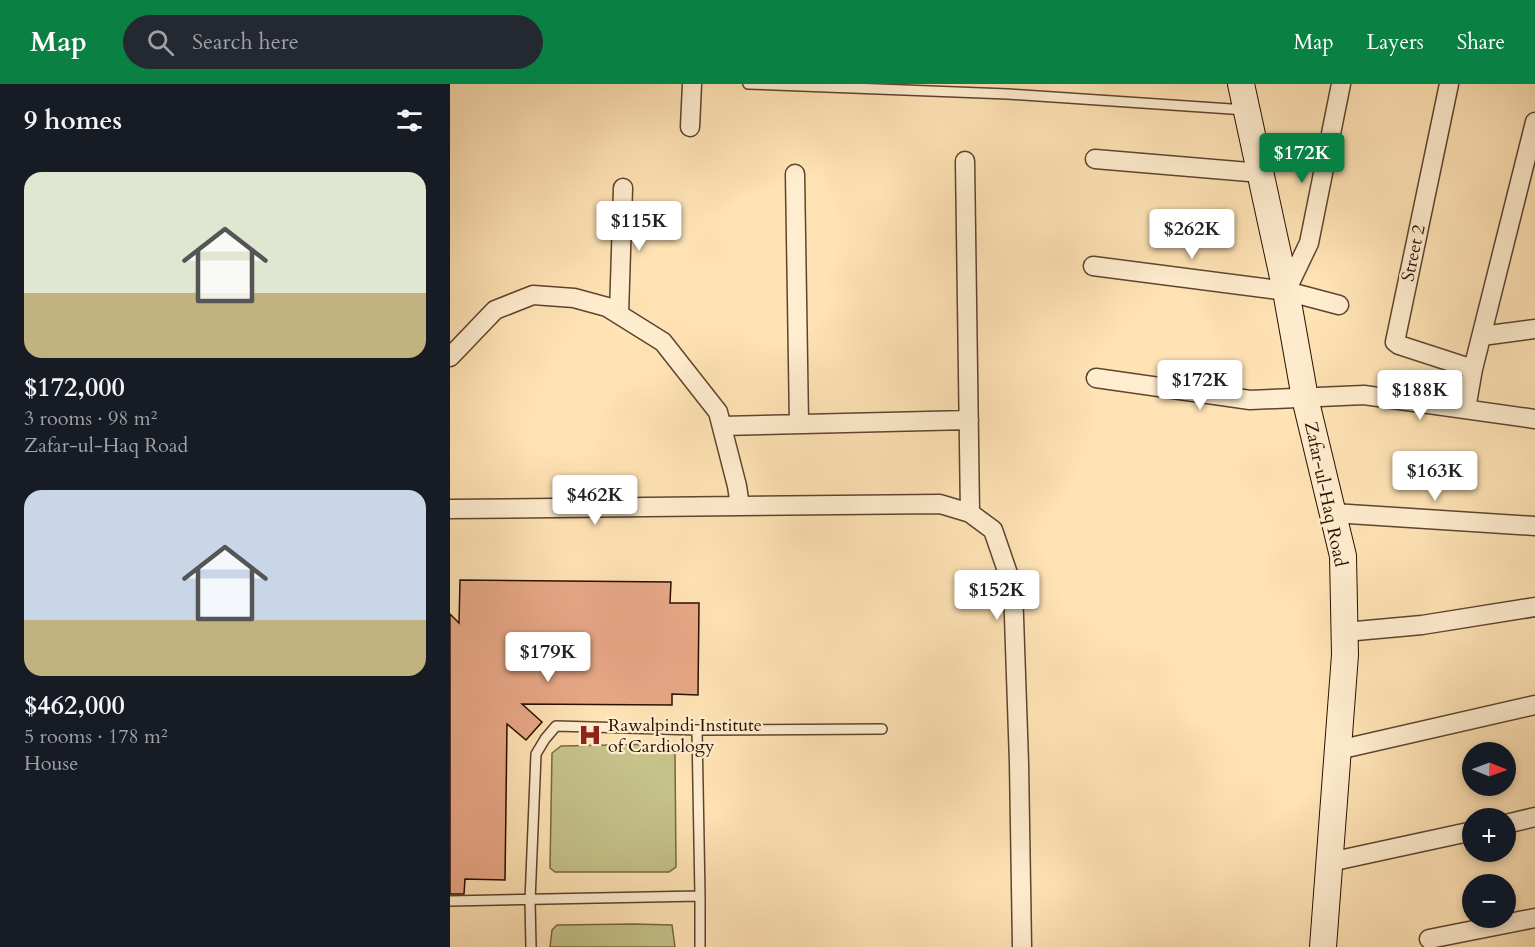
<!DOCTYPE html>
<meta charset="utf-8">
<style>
body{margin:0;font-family:Cardo,serif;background:#242831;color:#f1f3f6;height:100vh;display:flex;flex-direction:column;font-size:22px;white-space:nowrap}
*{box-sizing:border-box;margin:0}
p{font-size:20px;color:#9ea1a6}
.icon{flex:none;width:33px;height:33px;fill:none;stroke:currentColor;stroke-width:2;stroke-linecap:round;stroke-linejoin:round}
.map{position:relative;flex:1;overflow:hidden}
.sheet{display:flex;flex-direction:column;background:#171b24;width:450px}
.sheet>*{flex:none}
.needle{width:39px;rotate:91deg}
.controls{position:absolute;left:1012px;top:658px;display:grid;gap:12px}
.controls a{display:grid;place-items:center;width:54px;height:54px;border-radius:50%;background:#171b24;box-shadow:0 3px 9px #0003;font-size:30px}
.price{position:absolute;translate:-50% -51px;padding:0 14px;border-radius:6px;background:#fff;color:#222;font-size:20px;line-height:39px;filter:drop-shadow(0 2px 3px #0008)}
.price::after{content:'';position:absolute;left:50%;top:36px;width:18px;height:14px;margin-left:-9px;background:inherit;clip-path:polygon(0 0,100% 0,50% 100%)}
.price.current{background:#0b8043;color:#fff}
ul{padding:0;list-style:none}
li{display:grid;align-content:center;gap:12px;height:318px;padding:0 24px}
li span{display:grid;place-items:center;height:186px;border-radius:18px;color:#555}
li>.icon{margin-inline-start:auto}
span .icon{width:108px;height:108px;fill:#fffc;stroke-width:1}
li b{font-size:26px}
h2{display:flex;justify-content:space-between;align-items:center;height:72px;padding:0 24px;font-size:26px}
header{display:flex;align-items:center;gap:36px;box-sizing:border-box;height:84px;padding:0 30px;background:#0b8043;color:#fff}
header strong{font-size:28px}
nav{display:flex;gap:33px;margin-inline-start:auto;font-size:21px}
.search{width:420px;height:54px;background:#242831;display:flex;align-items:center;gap:15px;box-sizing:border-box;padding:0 21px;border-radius:33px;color:#9ea1a6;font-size:22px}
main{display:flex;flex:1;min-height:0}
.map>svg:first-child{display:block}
</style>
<header>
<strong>Map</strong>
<div class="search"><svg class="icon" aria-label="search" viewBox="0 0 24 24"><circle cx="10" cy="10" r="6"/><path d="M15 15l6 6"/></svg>Search here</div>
<nav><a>Map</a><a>Layers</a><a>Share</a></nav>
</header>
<main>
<section class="sheet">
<h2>9 homes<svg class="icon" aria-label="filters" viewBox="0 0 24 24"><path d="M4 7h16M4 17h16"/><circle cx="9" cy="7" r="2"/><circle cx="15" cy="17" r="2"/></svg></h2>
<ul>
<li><span style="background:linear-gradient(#dfe7d0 65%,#c2b280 0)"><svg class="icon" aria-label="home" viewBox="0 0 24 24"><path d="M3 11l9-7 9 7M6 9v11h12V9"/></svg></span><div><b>$172,000</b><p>3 rooms · 98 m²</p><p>Zafar-ul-Haq Road</p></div></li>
<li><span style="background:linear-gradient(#c9d6e8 70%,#c2b280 0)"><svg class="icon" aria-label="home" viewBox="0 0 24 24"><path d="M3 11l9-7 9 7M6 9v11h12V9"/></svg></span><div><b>$462,000</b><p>5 rooms · 178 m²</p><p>House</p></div></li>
</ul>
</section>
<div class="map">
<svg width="1085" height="863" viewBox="0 0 1085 863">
<rect width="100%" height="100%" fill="#ffe3b5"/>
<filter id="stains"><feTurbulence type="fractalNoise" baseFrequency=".00333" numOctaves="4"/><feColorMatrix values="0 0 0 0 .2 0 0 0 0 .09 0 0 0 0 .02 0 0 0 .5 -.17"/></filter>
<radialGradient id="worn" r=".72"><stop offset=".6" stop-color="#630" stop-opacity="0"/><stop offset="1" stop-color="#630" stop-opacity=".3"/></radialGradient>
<path fill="#c5c28a" stroke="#766846" stroke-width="1.5" d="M212 660 225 668 226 783 219 788H105L100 784 102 669 111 662Z
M184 840 222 841 225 863H100L102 846 107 841Z"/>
<path fill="#e8a887" stroke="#280f01" stroke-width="1.5" d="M10 496 221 498 220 519H249L248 611 222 610V621L72 620 92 638 76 656 57 640 55 796 15 795 14 810H0V530L9 539Z"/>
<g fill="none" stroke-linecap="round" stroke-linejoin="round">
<g stroke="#5e442e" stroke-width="12">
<path id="lane" d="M298 0 558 10 796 26
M247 646 432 645
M250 812V863
M0 817 250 812 247 646 106 642 95 655 86 670 80 817 81 863"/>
</g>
<g stroke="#5e442e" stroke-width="21">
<path id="street" d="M999 0 945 258 949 261 1023 285
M240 43 242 0
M645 75 811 89
M515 77 520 429
M345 90 349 340
M643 182 836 207 889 221
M836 207 859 159 891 0
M169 230 173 104
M1032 252 1085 245
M0 273 45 226 83 211 124 214 157 223 213 258 268 328 287 402 290 422
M646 294 800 316 914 311 1085 335
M1016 325 1023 285 1085 38
M272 342 519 336
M0 425 490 420 520 429 543 446 563 504 569 679 572 863
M883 429 1085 442
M895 548 972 541 1085 523
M888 666 1085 621
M1056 740 1085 733
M880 778 1023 747
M979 855 1085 834"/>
</g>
<g stroke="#280f01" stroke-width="28">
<path id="secondary" d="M791 0 836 207 855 314 893 472 895 571 873 863"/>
</g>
<use href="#lane" stroke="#ffedcf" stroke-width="9"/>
<use href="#street" stroke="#ffedcf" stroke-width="18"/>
<use href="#secondary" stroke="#ffedcf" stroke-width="26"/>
</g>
<defs>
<g id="hospital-bare" transform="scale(1.8)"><path d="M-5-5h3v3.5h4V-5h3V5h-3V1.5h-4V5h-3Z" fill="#8f2418" stroke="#ffedcf" stroke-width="2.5" paint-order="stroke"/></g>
</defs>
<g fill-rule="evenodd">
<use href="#hospital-bare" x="140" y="651"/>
</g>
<g text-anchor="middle" stroke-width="4.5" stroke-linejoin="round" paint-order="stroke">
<g font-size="18" fill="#280f01" stroke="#ffedcf">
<text transform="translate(963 169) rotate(-78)" y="6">Street 2</text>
<text transform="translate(876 410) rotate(78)" y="6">Zafar-ul-Haq Road</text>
</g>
<g font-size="18" fill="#280f01" stroke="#ffedcf" text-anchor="start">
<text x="158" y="647">Rawalpindi Institute<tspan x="158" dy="21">of Cardiology</tspan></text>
</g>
</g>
<rect width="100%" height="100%" filter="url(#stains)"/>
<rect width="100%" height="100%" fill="url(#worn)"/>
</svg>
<div class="controls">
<a><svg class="needle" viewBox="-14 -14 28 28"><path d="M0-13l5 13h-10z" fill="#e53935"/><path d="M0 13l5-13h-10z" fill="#9ea1a6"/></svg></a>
<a>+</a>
<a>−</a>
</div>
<b class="price current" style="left:852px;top:100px">$172K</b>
<b class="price" style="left:189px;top:168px">$115K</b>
<b class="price" style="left:742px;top:176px">$262K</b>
<b class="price" style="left:750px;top:327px">$172K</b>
<b class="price" style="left:970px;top:337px">$188K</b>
<b class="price" style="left:985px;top:418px">$163K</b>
<b class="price" style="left:145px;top:442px">$462K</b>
<b class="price" style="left:547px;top:537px">$152K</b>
<b class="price" style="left:98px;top:599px">$179K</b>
</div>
</main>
